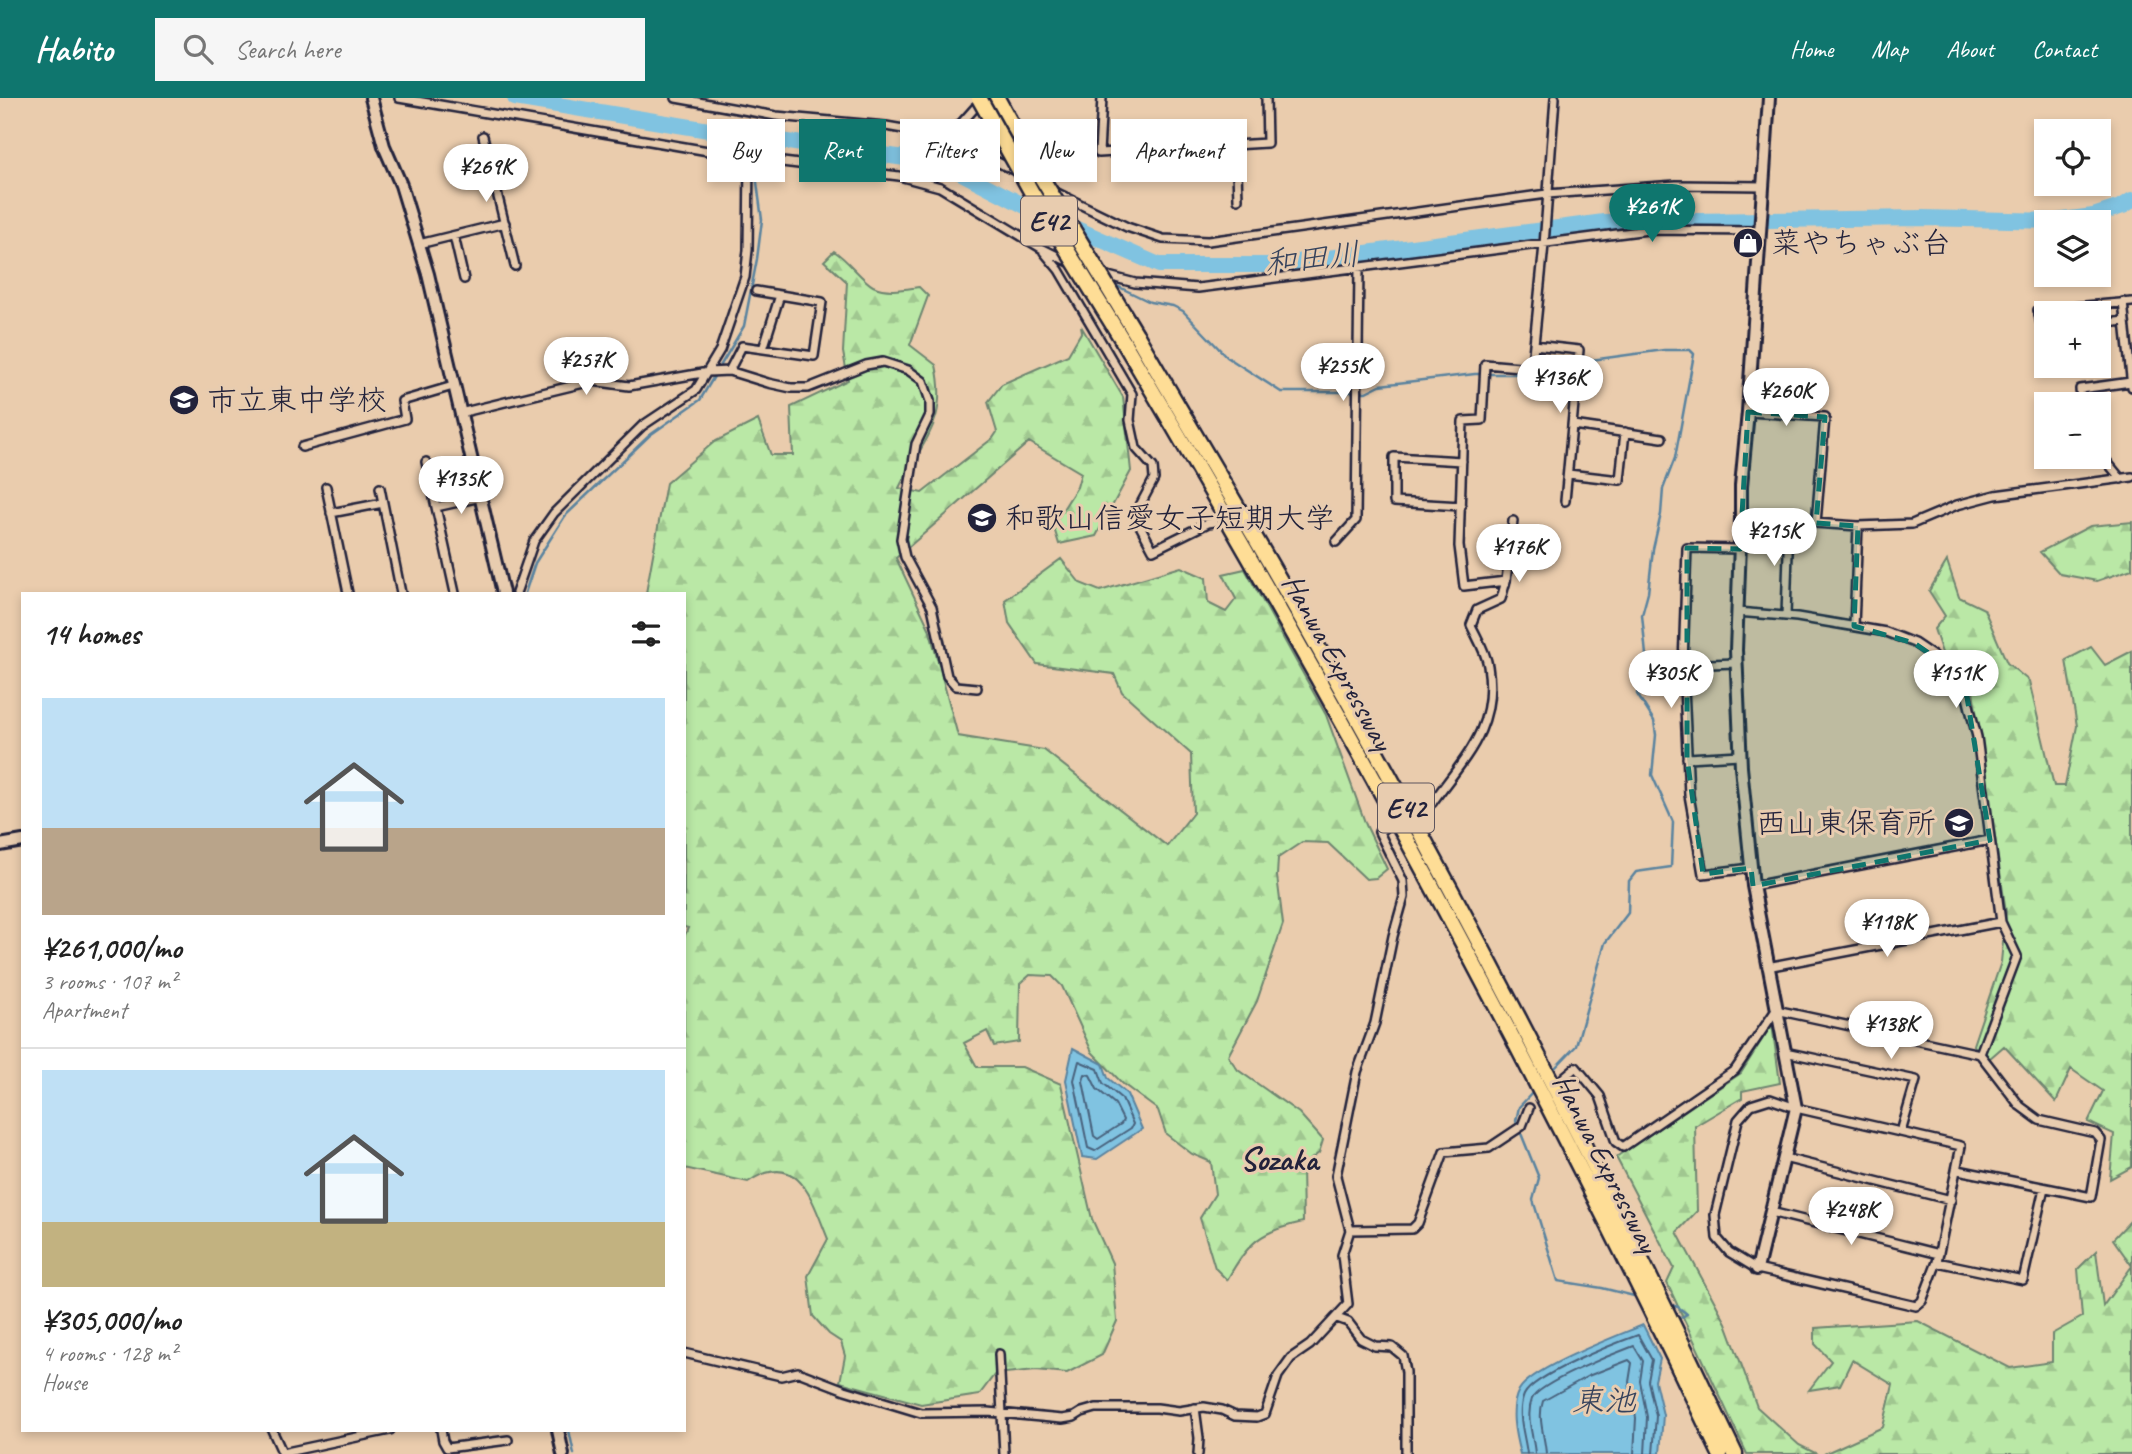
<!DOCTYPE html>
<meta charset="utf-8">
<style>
body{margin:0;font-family:Caveat,"Klee One",sans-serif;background:#f6f6f6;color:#222;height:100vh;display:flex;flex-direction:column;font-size:26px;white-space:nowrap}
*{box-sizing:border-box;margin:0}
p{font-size:23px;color:#767676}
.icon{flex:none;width:38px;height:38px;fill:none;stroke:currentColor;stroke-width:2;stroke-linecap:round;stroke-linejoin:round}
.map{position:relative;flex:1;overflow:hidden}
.sheet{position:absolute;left:21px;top:494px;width:665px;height:840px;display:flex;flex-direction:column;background:#fff;border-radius:0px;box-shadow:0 4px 10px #0003}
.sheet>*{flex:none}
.top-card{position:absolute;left:707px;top:21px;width:665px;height:63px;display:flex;gap:14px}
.buttons{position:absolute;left:2034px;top:21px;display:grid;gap:14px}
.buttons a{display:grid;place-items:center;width:77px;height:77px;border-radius:0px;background:#fff;box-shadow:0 4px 10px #0003;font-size:35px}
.price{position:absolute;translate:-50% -60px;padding:0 16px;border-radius:24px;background:#fff;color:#222;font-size:23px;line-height:46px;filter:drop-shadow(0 2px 4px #0008)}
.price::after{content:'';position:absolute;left:50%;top:42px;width:21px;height:16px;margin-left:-10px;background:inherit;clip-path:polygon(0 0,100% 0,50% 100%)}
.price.current{background:#0f766e;color:#fff}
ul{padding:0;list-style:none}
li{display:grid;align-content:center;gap:14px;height:371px;padding:0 21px}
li+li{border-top:2px solid #e0e0e0}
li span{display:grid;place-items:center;height:217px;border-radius:0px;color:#555}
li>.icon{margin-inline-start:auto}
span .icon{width:126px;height:126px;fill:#fffc;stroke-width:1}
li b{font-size:30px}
h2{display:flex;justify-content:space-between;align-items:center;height:84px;padding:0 21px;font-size:30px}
.pill{padding:0 24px;border-radius:0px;background:#fff;box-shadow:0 4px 10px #0003;font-size:24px;line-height:63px}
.pill.current{background:#0f766e;color:#fff}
header{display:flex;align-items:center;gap:42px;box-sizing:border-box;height:98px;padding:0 35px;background:#0f766e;color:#fff}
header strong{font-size:33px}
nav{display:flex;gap:38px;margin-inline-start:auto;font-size:24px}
.search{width:490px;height:63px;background:#f6f6f6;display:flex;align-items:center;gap:18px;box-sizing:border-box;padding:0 24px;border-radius:0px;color:#767676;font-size:26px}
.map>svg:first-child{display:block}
</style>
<header>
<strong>Habito</strong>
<div class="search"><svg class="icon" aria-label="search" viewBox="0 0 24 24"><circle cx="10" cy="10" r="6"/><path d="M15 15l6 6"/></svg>Search here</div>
<nav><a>Home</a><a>Map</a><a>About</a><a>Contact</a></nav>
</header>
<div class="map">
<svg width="2132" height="1356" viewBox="0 0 2132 1356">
<defs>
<pattern id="forest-firs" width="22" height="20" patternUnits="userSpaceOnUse" patternTransform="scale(1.75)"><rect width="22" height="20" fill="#bae8a6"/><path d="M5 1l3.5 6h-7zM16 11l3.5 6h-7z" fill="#a0c790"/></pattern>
</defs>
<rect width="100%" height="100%" fill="#eaccad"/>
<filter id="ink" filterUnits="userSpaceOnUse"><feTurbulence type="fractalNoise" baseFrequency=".0143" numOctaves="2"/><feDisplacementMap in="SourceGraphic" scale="14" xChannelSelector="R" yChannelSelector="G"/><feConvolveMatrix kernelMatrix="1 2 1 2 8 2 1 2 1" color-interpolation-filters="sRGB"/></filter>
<g filter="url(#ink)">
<path fill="url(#forest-firs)" stroke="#6e8570" stroke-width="2" d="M834 153C848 162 862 182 873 188 887 195 905 191 919 189L928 198 910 247 936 267C949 326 921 343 899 390L922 395 993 340 997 334 988 304 1002 286 1068 257 1082 233 1081 228 1123 299 1131 373 1096 438 1059 446 1053 427 1077 389 1081 375 1029 344 896 460 929 530 958 638 1044 652 1167 748 1193 715 1191 656 1122 594 1114 576 1037 566 1009 525 1005 502 1061 461 1080 485 1100 493 1181 469 1206 480 1208 505 1226 514 1236 501 1223 476 1245 471 1326 617 1366 727 1387 771 1376 780 1366 781 1328 745 1302 744 1278 760 1277 778 1283 826 1257 903 1228 958 1238 972 1299 1015 1323 1042 1319 1055 1302 1068 1303 1124C1261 1133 1248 1144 1227 1182L1215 1170 1200 1120 1215 1096 1211 1064 1192 1056 1166 1036 1158 1012 1123 986 1092 954 1062 888 1052 878 1030 877 1020 886 1019 944 994 948 987 933 964 945 977 969H1022L1061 986 1092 1121 1112 1165 1117 1223 1102 1257 1067 1275 1036 1272 995 1276 979 1297 921 1306 840 1284 845 1258 841 1244 829 1236 813 1218 808 1178 828 1141C812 1102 799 1050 748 1084L684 1070V839L688 830 684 829V495H646L666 385 714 344 758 322 771 357H793L791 309 848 282 843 254 847 184 824 163Z
M2132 424V471L2097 483 2060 476 2040 454 2090 428Z
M1947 463 1959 499 1984 511 2007 565 2029 583 2054 688H2065L2077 628 2066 562 2091 549 2105 567 2132 553V1069L2110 1081 2114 1036 2088 1024 2103 993 2071 971 2056 1004 2004 948 1989 961 1973 947 2001 864 2006 814 1972 586 1942 555 1934 531 1945 518 1929 493Z
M1772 926 1780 985 1742 993V1000L1695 1028 1697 1113 1677 1134 1726 1225 1757 1309 1799 1347 1817 1356H1747L1667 1185 1674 1170 1616 1059 1741 975Z
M2132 1121V1356H1824L1883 1329 1893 1287 1852 1262 1840 1287 1809 1292 1831 1263 1815 1246V1230L1918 1223 2010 1270 2052 1264V1236L2082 1219 2078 1171 2096 1153 2103 1208 2132 1168 2113 1141Z"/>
<path fill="#80c3e1" stroke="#5a839f" stroke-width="2" d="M1073 950 1103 966 1108 980 1127 996 1142 1031 1097 1061 1082 1059 1066 982Z
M1643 1227 1660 1261 1655 1283 1663 1317 1660 1356H1520C1515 1337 1509 1310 1519 1292 1531 1270 1617 1238 1643 1227Z"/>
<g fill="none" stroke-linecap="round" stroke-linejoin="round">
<path stroke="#48627d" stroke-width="2" d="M1079 963 1098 971 1103 985 1122 1001 1133 1026 1131 1030 1095 1053 1088 1050 1074 982Z
M1085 976 1090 977 1097 991 1115 1006 1123 1022 1121 1026 1098 1041 1094 1038 1083 983Z
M1527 1356C1525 1337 1516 1316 1524 1297 1533 1277 1616 1245 1638 1237L1652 1262 1648 1283 1656 1318 1653 1356
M1535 1356C1534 1339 1525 1319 1532 1301 1539 1285 1615 1255 1634 1248L1643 1263 1640 1283 1647 1319 1645 1356
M1546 1356C1545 1338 1537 1321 1543 1303L1588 1278 1629 1262 1632 1265 1629 1284 1636 1320 1634 1356"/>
<path stroke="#5a839f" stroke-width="2.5" d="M1113 186 1150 204 1173 208 1183 213 1227 259 1281 294H1366L1380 287 1475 276H1522L1527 271
M1534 263 1537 259 1591 262 1664 252H1690L1694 256 1675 360 1663 391 1661 416 1653 451 1648 495 1642 517 1646 557 1638 582 1637 596 1654 623 1656 637 1652 677 1673 724 1671 769 1636 774 1629 783 1628 815 1605 845 1576 948 1553 972
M525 495 535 465 565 418 650 337 700 302 744 228 757 161 762 122 751 39
M1534 993 1519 1009 1516 1023 1539 1080 1533 1102 1558 1183 1602 1190 1638 1199
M1668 1206 1678 1209 1687 1216 1675 1223
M569 1332 574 1356"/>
<path stroke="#80c3e1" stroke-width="16" d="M515 0 751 39 942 65 1029 110 1159 167H1274L1604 124 1922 120 2056 123 2093 118 2123 108 2132 102"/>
<path stroke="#c2aa96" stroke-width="7" stroke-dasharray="7 3.5" stroke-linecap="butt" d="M1215 424 1261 415"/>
<g stroke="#22223b" stroke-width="12">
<path id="street" d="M399 0 749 60 899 78 940 89 1041 150 1085 172 1135 185 1198 190 1648 132 1760 133
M676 0 776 18 886 28 949 39 1042 87
M1102 0 1099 55 1267 45 1266 0
M483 38 515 168
M949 39 981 3
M1236 47 1238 101
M1053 93 1127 129 1163 141 1208 143 1547 96 1676 87 1764 88
M454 138 464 181
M419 146 505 125
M1044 154 1059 172 1132 296 1130 322 1136 350 1153 369 1154 381 1136 415 1138 424 1153 452 1208 425 1215 424
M2123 204 2132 289
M2098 226 2125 223
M2046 231H2042L2038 212 2132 204
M1534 247 1579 252 1565 403
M763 251 780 197
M729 273 742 248 814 258 822 204 756 193
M1530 286 1544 147 1555 0
M2081 306 2080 291 2131 284
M1748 314 1825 319 1816 425
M460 315 592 283 629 288 708 274 729 273 768 285 791 290H808L866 267 883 264 908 272 923 283 930 303V317L916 346 901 441 905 459 932 509 947 578 956 588 977 590
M1573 327 1662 340
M302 349 405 321 402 303 453 288
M2098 353 2121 381
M426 364 455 495
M1568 376 1620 382 1625 334
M326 389 348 495
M380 390 401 495
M1461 408 1394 404V359L1462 363
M436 409 481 399
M331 415 383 405
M1741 420 1858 428 1912 426 1957 407 1995 397 2132 379
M1336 444 1356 422 1359 170
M1740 451 1687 450 1683 567 1689 697 1703 776 1751 770
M1506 483 1464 488 1459 448 1463 323 1482 322 1485 266 1531 270
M516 495 534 443 554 415 642 328 696 292 720 252 745 179 748 152 749 60
M1737 514 1797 519 1886 534 1914 545 1939 562 1967 599 1977 639 2001 824 2017 858 1980 956
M1786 518 1789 423
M1854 528 1858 428
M1683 567 1736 565
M1687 660 1740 657
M1432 705C1465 659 1498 629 1488 568 1486 554 1477 540 1471 527L1477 512 1501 501 1506 483 1513 423
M1753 788 1990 742
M1767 869 2001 824
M1785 954 1916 982 1901 1034
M1564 979 1576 969 1600 998 1616 1044 1623 1049 1735 972 1776 912 1980 956 2020 1008 2039 1022 2095 1035 2101 1042 2091 1099 1958 1072
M1784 1060 1951 1102
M1771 1114 1939 1156
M1350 1132 1412 1131 1418 1125 1444 1054 1489 1050 1522 1028 1529 1010
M1937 1164 1961 1048 1796 1010 1770 1001 1751 1007 1738 1022 1715 1117 1717 1140 1729 1154 1757 1171 1916 1208 1922 1203 1937 1164 2023 1182 2044 1090
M1337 1220 1348 1224 1361 1241 1375 1248 1392 1249 1403 1258 1406 1274V1356
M684 1255 781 1278 798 1274 845 1292 921 1315 988 1314 1062 1321 1074 1319 1082 1314 1096 1310H1157L1179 1313 1204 1309 1222 1312 1235 1318 1257 1319 1265 1316 1278 1278 1291 1260 1310 1247 1348 1206 1342 1157 1350 1132 1336 1078 1357 974 1375 925 1393 838 1404 799 1403 783 1379 734 1384 730
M999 1256 1004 1356
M1195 1310 1199 1340 1198 1356
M272 1332 283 1356
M441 1332 443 1343 447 1350 508 1342
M282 1355 390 1332"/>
</g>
<g stroke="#22223b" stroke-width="16">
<path id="secondary" d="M371 0 384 48 401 87 428 176 503 495
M0 747 23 743
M1757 1171 1796 1010 1753 788 1741 669 1736 552 1741 420V388L1748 314 1769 0
M558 1332 563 1356"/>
</g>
<g stroke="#22223b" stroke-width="19">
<path id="highway" d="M997 0 1032 64
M1136 236C1199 345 1264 452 1325 562 1471 822 1608 1087 1735 1356
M1123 243C1338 605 1540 976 1720 1356"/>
</g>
<use href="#street" stroke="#e8ccaf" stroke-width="7"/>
<use href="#secondary" stroke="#e8ccaf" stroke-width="10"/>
<use href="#highway" stroke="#fedd96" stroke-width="14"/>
<g stroke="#22223b" stroke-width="12" stroke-linecap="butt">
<path id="street-bridge" d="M1384 730 1432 705"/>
</g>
<g stroke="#22223b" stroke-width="19" stroke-linecap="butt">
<path id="highway-bridge" d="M979 0 1032 95 1123 243
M1032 64 1136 236"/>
</g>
<use href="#street-bridge" stroke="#e8ccaf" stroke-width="7"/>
<use href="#highway-bridge" stroke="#fedd96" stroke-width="14"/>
</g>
</g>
<path fill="#0f766e" fill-opacity="0.2" stroke="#0f766e" stroke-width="5" stroke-dasharray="14 9" stroke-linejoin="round" d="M1748 314 1825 319 1816 425 1858 428 1854 528 1914 545 1939 562 1967 599 1990 742 1753 788 1751 770 1703 776 1687 660V450L1740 451Z"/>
<defs>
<g id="shop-disc" transform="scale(1.575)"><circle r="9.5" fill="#22223b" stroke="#e8ccaf"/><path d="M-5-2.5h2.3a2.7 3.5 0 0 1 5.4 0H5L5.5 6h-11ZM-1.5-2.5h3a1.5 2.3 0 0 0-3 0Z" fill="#fff"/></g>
<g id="school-disc" transform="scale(1.575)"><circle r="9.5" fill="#22223b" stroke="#e8ccaf"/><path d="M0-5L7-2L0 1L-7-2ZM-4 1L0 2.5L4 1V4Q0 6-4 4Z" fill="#fff"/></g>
<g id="university-disc" transform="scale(1.575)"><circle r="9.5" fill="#22223b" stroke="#e8ccaf"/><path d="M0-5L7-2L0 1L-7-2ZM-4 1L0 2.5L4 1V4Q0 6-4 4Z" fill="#fff"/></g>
</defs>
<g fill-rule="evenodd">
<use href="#shop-disc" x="1748" y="145"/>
<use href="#school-disc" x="184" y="302"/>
<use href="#university-disc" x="982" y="420"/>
<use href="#school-disc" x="1959" y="725"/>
</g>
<g text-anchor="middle" stroke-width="6" stroke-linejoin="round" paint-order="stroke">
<g fill="#e8ccaf" stroke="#5d555e" stroke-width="2">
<rect x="1021" y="98.5" width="56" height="49" rx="5"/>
<rect x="1378" y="685.5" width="56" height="49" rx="5"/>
</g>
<g font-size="28" font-weight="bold" fill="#22223b">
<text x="1049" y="133">E42</text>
<text x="1406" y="720">E42</text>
</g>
<g font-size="30" fill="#22223b" stroke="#e8ccaf" text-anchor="start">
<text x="1771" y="155">菜やちゃぶ台</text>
<text x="207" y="312">市立東中学校</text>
<text x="1005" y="430">和歌山信愛女子短期大学</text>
<text x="1936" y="735" text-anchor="end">西山東保育所</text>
</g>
<g font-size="30" fill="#22223b" stroke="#e8ccaf">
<text transform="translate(1338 564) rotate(61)" y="10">Hanwa Expressway</text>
<text transform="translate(1606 1065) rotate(63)" y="10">Hanwa Expressway</text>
</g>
<g font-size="32" font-style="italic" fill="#35425c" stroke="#e8ccaf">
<text transform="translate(1312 160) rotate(-6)" y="11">和田川</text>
<text x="1604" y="1313">東池</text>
</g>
<g font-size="33" font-weight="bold" fill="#22223b" stroke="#e8ccaf">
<text x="1279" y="1072">Sozaka</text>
</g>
</g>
</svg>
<div class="buttons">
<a><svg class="icon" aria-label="locate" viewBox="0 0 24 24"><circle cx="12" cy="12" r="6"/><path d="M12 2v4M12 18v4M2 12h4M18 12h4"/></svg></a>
<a><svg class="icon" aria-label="layers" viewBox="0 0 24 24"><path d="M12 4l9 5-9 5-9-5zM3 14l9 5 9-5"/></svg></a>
<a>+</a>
<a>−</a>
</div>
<b class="price" style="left:486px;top:106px">¥269K</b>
<b class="price current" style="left:1652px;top:146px">¥261K</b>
<b class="price" style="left:586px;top:299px">¥257K</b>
<b class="price" style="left:1343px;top:305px">¥255K</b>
<b class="price" style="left:1560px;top:317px">¥136K</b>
<b class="price" style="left:1786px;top:330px">¥260K</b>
<b class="price" style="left:461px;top:418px">¥135K</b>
<b class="price" style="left:1774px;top:470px">¥215K</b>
<b class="price" style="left:1519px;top:486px">¥176K</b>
<b class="price" style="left:1671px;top:612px">¥305K</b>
<b class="price" style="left:1956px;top:612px">¥151K</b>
<b class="price" style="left:1887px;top:861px">¥118K</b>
<b class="price" style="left:1891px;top:963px">¥138K</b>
<b class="price" style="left:1851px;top:1149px">¥248K</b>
<div class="top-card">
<a class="pill">Buy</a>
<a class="pill current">Rent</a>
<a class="pill">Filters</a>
<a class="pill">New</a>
<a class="pill">Apartment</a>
</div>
<section class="sheet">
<h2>14 homes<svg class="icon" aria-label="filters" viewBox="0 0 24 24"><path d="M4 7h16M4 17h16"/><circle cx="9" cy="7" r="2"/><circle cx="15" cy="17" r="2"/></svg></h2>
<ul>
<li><span style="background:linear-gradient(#bfe0f5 60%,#b9a48a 0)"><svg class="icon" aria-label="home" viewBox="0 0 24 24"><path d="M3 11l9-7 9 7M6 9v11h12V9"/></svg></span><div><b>¥261,000/mo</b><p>3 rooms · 107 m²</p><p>Apartment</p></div></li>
<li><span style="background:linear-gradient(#bfe0f5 70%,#c2b280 0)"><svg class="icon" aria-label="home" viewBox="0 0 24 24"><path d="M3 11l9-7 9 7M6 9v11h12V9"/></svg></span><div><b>¥305,000/mo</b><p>4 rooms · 128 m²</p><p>House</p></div></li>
</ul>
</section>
</div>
